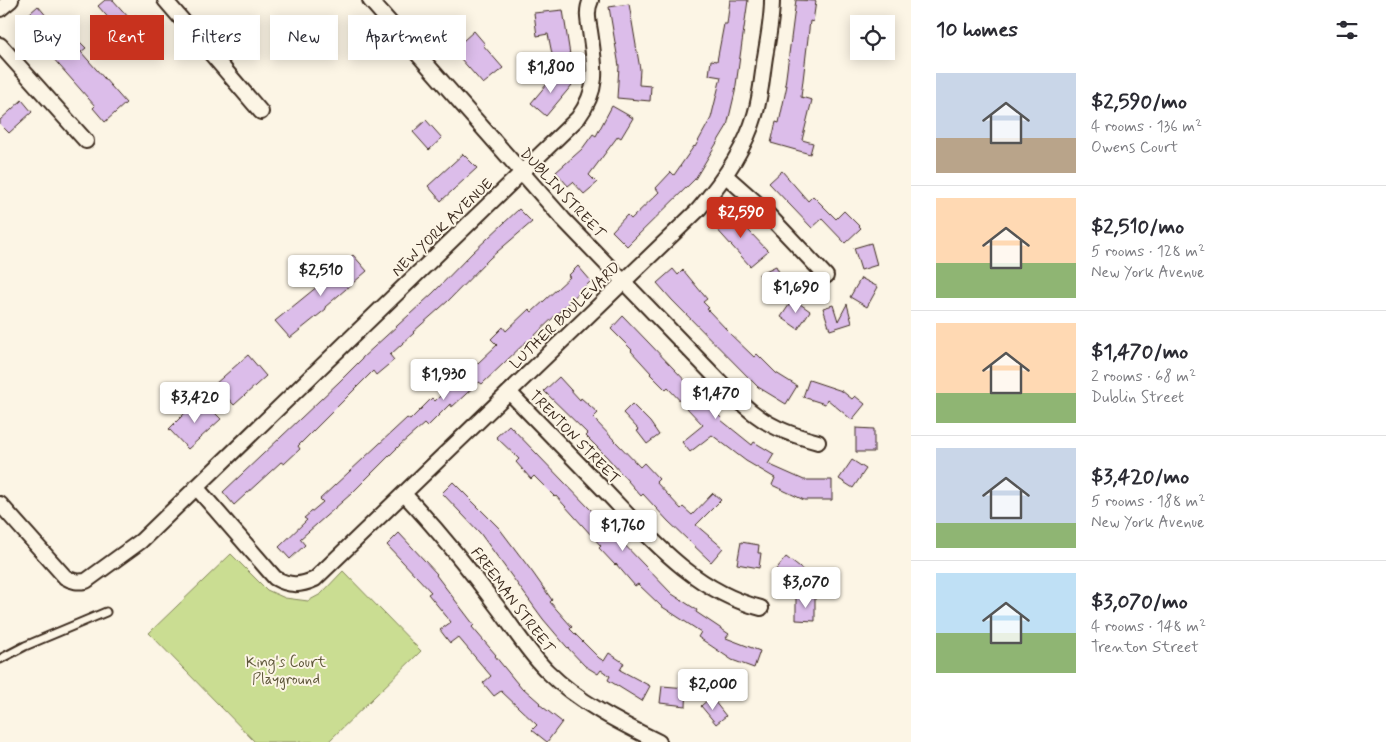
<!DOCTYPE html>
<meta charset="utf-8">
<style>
body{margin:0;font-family:Mynerve,sans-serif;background:#f7f7f7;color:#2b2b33;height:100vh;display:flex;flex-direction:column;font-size:19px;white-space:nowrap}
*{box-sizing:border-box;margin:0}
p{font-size:16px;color:#7c7c81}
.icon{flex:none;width:28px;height:28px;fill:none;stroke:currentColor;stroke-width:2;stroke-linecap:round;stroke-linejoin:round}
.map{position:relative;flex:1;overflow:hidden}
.drawer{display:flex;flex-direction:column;background:#fff;width:475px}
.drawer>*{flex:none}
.top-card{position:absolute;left:15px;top:15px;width:475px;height:45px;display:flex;gap:10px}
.controls{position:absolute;left:850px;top:15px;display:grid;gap:10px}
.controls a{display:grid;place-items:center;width:45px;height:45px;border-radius:0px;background:#fff;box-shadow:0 2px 12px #0003;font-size:25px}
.price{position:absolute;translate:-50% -42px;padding:0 11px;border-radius:5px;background:#fff;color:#222;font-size:16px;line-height:32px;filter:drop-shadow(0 1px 2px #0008)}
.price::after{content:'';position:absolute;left:50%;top:30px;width:15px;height:11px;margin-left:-8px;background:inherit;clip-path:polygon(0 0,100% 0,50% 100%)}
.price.selected{background:#c8321e;color:#fff}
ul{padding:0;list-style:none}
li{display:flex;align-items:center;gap:15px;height:125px;padding:0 25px}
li+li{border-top:1px solid #e1e1e2}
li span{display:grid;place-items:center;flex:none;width:140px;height:100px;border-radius:0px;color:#555}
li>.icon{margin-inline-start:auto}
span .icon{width:60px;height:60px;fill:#fffc;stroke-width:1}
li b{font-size:21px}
h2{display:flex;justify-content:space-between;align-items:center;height:60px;padding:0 25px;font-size:21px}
.chip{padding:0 18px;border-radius:0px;background:#fff;box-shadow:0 2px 12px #0003;font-size:18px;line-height:45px}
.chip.selected{background:#c8321e;color:#fff}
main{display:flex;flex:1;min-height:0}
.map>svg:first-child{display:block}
</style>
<main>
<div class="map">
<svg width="911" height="742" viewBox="0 0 911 742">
<rect width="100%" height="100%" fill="#fcf5e5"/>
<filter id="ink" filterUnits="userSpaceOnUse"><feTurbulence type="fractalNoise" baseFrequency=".02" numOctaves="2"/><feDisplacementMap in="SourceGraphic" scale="10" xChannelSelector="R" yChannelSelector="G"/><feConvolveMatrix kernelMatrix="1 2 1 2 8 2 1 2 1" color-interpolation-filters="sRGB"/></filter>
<g filter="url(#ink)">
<path fill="#cadd92" stroke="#828458" d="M231 554 267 590 285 598 308 601 321 594 343 571 421 651 328 742H255L149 633Z"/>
<path fill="#dcbdea" stroke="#3b2a1e" d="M105 0H113L130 19 136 15 148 28 126 47 114 34 119 30 98 6Z
M730 0H748L735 92 727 126 695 179 627 246 612 231 627 215 631 219 659 192 656 188 671 172 674 175 694 146 695 147 711 118 721 77 709 75 711 60 717 61 724 24H727Z
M796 0 816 1 813 22 810 21 801 97 812 100 802 140 813 143 810 154 771 143 776 122 779 123 787 85H785Z
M629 4 640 69 639 85 651 86 650 101 617 98 619 66 609 7Z
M38 6 68 42 74 36 86 48 81 52 126 103 105 122 93 108 95 106 52 57 53 55 23 19Z
M563 10 571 61 554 64 548 34 537 36 534 13Z
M474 31 485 44 483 45 503 68 483 84 453 50Z
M557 72 572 85 546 116 531 103Z
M22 100 32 112 9 133 0 124V120Z
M612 106 633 118 621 138 618 136 589 175 597 183 584 194 573 182 568 186 556 172 582 149 593 134 596 136Z
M426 120 442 138 429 150 413 132Z
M463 154 477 168 441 201 428 186Z
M782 171 808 201 813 196 836 219 844 211 861 228 845 243 822 219 812 228 769 183Z
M519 209 532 222 490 258 448 301 413 332 414 333 390 355 394 360 376 375 373 371 298 446 300 449 284 464 281 462 234 505 223 492 339 382 362 359V358L433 293 472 253Z
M730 211 768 251 750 266 714 226Z
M871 243 877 265 861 270 854 248Z
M353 255 367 271 325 307 326 309 290 338 275 321 318 286 317 285Z
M578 266 591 281 528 342 527 341 482 384 479 382 452 407 450 404 427 427 424 424 400 445 351 494 300 539 305 545 290 559 279 547 307 520 304 518 323 502 320 499 407 418 410 420 432 398 435 401 459 378 460 380 497 345 491 339 503 327 506 331 529 309 532 312 570 277 568 276Z
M776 266 786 287 769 295 759 274Z
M673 269 678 275 683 270 707 299 703 302 709 308 707 309 728 331H727L754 357 757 354 776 373 797 386 786 404 758 387 672 300 657 283Z
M861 278 878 287 867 307 850 297Z
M793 299 810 311 798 329 781 317Z
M847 304 852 323 830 330 823 308 833 305 838 321Z
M623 316 722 419 721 420 752 445 754 442 774 454 768 464 804 480H832V500H804L772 485 775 478 746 461 712 435 690 452 682 442 703 425 668 388 666 390 650 374 651 373 631 351 632 350 611 329Z
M248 355 266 376 234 405 215 384Z
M559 377 580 400 581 398 598 413 593 418 640 467 644 463 659 479 656 482 681 509 683 507 692 515 713 493 721 500 696 525 723 548 711 562 668 521 643 494 641 496 607 457 586 436 588 434 544 391Z
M809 380 842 391 852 399 855 396 865 404 852 420 827 399 825 404 803 397Z
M200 398 221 419 188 449 169 429Z
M632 404 650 422 659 435 647 444 637 431 639 430 623 413Z
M509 425 672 594 697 610 696 612 729 634 726 638 760 651 754 668 732 660 698 637 701 632 661 606 638 584 635 586 616 564 615 565 599 548 601 546 556 496 555 497 534 476 531 479 516 462 519 459 496 437Z
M856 428 874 429V452H856Z
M852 460 866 469 853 488 839 479Z
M453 482 499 528 533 573 552 600 550 602 572 627 570 629 599 658 604 661 609 653 624 663 620 670 650 686 642 701 608 680 610 676 601 670 598 674 585 666 566 646 543 619 480 533 442 493Z
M399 533 437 574 436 575 474 625 472 627 496 655 495 656 522 689 523 688 540 703 539 704 562 722 547 742 532 730 537 725 501 691 494 696 483 683 491 676 458 637 450 643 440 630 451 622 428 594 431 592 387 545Z
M741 542 759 545 758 553H761L759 568 737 564Z
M786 557 804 571 793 586 774 572Z
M796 597H815V621L796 620Z
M662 686 687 688 686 706 660 703Z
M711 697 726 716 716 724 701 706Z"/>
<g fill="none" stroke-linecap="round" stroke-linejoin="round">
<g stroke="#3b2a1e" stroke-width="11">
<path id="lane" d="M0 659 25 646 106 612"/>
</g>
<g stroke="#3b2a1e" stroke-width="18">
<path id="street" d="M165 0 261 112
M370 0 563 219 729 391C737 399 746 408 756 415 774 429 796 436 818 442
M0 9 11 0
M0 45 86 141
M725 175 760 206 826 276
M509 392C541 425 573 458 605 491 651 539 694 591 761 608
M196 487 275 578C289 586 300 586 315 579L698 210C722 182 745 150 755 115 761 96 762 76 765 57 768 39 772 19 772 0
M404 494C437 529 467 566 496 605 513 627 527 651 547 671 578 702 620 723 659 742
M0 504 65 577C73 582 78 582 86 581L141 541 578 118C600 88 595 66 590 31 588 20 586 10 591 0"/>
</g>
<use href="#lane" stroke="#fcf5e5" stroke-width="7"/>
<use href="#street" stroke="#fcf5e5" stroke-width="14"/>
</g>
</g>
<g text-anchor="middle" stroke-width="4" stroke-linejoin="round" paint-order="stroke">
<g font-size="15" fill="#3b2a1e" stroke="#fcf5e5">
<text transform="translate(563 193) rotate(47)" y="5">DUBLIN STREET</text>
<text transform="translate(442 227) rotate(-44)" y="5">NEW YORK AVENUE</text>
<text transform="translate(565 315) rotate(-44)" y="5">LUTHER BOULEVARD</text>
<text transform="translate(575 437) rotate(46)" y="5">TRENTON STREET</text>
<text transform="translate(513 600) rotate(53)" y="5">FREEMAN STREET</text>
</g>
<g font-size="15" fill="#5f573b" stroke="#fcf5e5">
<text x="286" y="667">King's Court<tspan x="286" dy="17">Playground</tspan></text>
</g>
</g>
</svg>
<div class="controls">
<a><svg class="icon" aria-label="locate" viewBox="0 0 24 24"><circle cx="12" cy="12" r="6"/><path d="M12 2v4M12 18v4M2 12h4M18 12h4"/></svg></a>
</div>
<b class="price" style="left:551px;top:94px">$1,800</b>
<b class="price selected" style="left:741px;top:239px">$2,590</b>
<b class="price" style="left:321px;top:297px">$2,510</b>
<b class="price" style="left:796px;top:314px">$1,690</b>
<b class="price" style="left:444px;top:401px">$1,930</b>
<b class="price" style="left:716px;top:420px">$1,470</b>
<b class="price" style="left:195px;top:424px">$3,420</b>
<b class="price" style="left:623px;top:552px">$1,760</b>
<b class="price" style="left:806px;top:609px">$3,070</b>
<b class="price" style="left:713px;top:711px">$2,000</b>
<div class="top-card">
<a class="chip">Buy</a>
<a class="chip selected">Rent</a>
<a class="chip">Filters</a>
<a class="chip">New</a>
<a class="chip">Apartment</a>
</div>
</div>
<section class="drawer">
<h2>10 homes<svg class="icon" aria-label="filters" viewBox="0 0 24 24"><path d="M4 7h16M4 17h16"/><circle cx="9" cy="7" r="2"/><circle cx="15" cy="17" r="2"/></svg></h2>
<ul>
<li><span style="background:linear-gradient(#c9d6e8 65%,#b9a48a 0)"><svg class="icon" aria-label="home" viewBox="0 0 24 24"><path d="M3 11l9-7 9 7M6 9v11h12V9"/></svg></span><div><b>$2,590/mo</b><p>4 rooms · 136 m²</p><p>Owens Court</p></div></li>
<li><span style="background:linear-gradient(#ffd9b3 65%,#8fb573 0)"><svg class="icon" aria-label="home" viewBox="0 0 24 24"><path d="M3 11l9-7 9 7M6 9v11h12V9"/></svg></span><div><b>$2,510/mo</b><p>5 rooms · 128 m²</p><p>New York Avenue</p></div></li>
<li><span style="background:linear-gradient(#ffd9b3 70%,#8fb573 0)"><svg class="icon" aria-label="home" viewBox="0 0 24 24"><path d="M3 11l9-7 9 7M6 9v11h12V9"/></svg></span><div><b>$1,470/mo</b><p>2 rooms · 68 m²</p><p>Dublin Street</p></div></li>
<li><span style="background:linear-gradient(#c9d6e8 75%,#8fb573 0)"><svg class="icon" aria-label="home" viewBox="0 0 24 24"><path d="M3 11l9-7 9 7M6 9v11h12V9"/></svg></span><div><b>$3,420/mo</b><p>5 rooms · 188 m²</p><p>New York Avenue</p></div></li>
<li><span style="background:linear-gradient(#bfe0f5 60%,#8fb573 0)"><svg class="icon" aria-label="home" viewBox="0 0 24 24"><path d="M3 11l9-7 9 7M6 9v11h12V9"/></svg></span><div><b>$3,070/mo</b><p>4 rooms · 148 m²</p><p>Trenton Street</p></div></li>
</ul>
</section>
</main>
